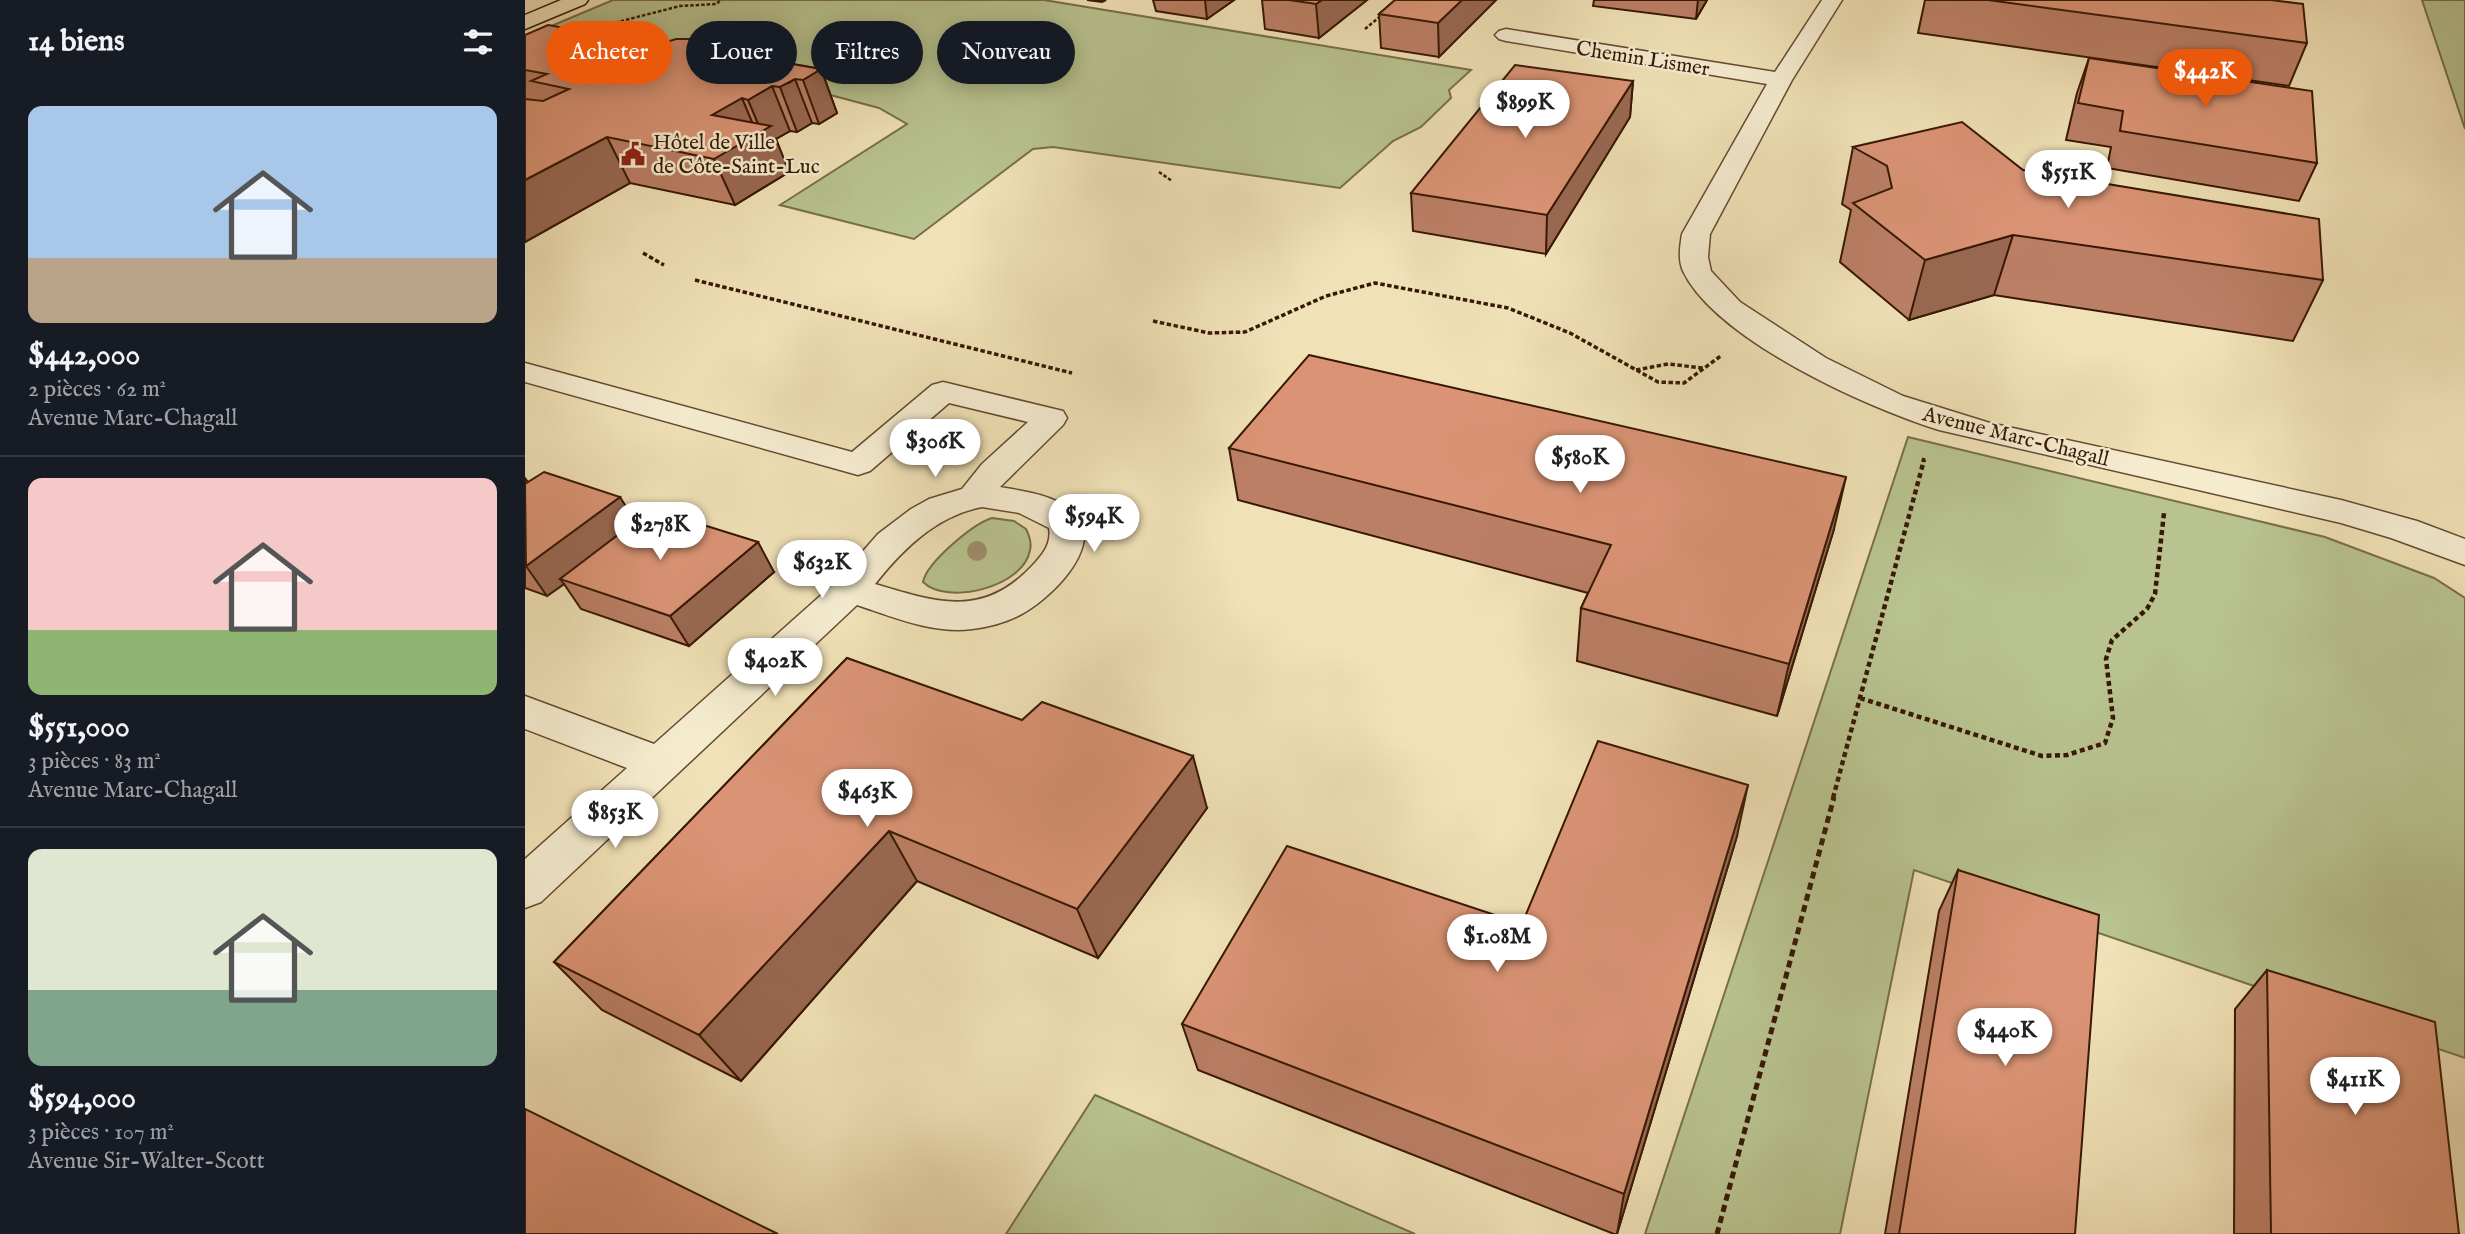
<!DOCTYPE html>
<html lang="fr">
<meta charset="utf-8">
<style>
body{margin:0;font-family:"IM FELL English",serif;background:#242831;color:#f1f3f6;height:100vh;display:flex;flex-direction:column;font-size:26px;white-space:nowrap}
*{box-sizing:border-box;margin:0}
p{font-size:23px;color:#9ea1a6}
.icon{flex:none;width:38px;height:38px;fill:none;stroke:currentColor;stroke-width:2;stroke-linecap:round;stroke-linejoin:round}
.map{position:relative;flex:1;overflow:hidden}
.sheet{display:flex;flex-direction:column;background:#171b24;width:525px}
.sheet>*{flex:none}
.guide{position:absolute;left:21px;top:21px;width:665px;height:63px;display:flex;gap:14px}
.price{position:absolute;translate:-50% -60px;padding:0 16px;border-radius:24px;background:#fff;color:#222;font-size:23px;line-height:46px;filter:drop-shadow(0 2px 4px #0008)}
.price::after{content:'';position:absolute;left:50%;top:42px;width:21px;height:16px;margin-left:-10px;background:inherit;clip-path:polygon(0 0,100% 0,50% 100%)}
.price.selected{background:#ea580c;color:#fff}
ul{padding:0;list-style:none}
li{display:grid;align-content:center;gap:14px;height:371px;padding:0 28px}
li+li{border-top:2px solid #363941}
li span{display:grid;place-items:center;height:217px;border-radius:14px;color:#555}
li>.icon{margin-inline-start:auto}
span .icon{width:126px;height:126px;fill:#fffc;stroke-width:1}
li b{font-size:30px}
h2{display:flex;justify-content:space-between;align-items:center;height:84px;padding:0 28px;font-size:30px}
.pill{padding:0 24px;border-radius:32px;background:#171b24;box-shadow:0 4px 18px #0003;font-size:24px;line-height:63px}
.pill.selected{background:#ea580c;color:#fff}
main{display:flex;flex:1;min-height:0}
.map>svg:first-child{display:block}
</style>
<main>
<section class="sheet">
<h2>14 biens<svg class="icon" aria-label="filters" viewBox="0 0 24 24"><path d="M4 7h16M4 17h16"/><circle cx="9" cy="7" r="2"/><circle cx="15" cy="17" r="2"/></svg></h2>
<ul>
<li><span style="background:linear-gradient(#a9c7e8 70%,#b9a48a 0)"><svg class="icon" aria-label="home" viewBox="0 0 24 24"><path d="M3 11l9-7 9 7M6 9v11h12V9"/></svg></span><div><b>$442,000</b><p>2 pièces · 62 m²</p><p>Avenue Marc-Chagall</p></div></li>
<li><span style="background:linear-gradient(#f6c9c9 70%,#8fb573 0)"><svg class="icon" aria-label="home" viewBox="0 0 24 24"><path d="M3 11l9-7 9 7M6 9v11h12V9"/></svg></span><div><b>$551,000</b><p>3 pièces · 83 m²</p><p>Avenue Marc-Chagall</p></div></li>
<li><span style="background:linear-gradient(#dfe7d0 65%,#7fa58c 0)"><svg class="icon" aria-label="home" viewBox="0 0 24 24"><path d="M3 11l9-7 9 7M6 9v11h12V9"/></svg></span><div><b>$594,000</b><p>3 pièces · 107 m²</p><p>Avenue Sir-Walter-Scott</p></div></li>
</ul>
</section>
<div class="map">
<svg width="1940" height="1234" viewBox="0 0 1940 1234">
<rect width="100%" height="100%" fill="#f0e1b6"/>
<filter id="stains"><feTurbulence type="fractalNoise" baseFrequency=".00286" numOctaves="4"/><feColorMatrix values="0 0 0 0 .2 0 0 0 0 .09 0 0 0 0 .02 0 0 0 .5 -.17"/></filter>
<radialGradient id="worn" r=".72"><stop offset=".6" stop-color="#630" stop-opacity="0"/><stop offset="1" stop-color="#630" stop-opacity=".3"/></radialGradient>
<path fill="#b8c38f" stroke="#786e4a" stroke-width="2" d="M88 0H519L946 70 924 90 926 98 896 127 868 141 815 188 528 147 508 149 389 239 255 205 382 124 354 108 283 89 5 35Z
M1897 0H1940V129Z
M1383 437 1800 537 1909 578 1940 598V1058L1389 870 1315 1234H1120Z
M467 518 489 521 501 529C504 535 507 543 505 550 499 587 422 606 398 582 402 562 448 524 467 518Z
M570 1095 890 1234H481Z"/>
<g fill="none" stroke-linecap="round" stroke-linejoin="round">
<g stroke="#664a31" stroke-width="3">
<path id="minor" d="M1297 0H1317L1267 80 1185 234 1183 257 1186 271 1215 302 1301 358 1378 396 1465 423 1816 500 1892 521 1940 539V565L1866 538 1816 523 1414 430C1343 408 1191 340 1158 271 1153 260 1155 246 1157 234L1242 84 981 41 974 39 970 35 974 31 981 29 1250 72Z
M0 363 327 452 407 385 418 382 538 411 542 418 538 425 475 487C498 491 528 495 546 510 584 540 530 594 502 611 486 621 465 627 447 629 408 634 368 617 332 605L16 902 0 908V859L102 768 0 729V696L129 744 312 581 353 534 386 509 404 499 437 489 457 464 503 422 424 403 345 471 333 475 0 382ZM457 507 494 513 524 528C527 544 517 555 507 566 457 619 411 602 350 584 378 549 411 516 457 507Z"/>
</g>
<g stroke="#381805" stroke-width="3">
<path id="major" d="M36 0H63L60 4 0 29V15Z"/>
</g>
<path stroke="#381805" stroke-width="2.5" stroke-dasharray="3.5 2" stroke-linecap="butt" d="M85 24 155 6 192 4 195 0
M840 29 858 14
M634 172 647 181"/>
<path stroke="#381805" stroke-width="3.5" stroke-dasharray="4.5 2.5" stroke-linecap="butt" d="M118 253 139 265
M170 280 547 373
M628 321 684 333 720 332 801 296 850 283 983 308 1045 333 1133 382 1159 383 1197 355
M1111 370 1143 364 1178 368
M1398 462 1399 458"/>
<path stroke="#381805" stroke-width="4.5" stroke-dasharray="5 3.5" stroke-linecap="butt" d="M1335 698 1517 756 1542 755 1580 743 1588 718 1581 659 1587 640 1622 609 1630 594 1639 513
M1308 798 1399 460"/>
<path stroke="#381805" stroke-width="5" stroke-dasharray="7 4.5" stroke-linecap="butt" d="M1192 1234 1309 797"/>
<use href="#minor" fill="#f5ecd0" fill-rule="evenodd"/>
<use href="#major" fill="#f0e1b6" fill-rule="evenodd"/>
</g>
<circle fill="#a08e6b" cx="452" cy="551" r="10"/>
<path fill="#bb7f65" stroke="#381805" stroke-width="2" d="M562 0H581L577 2Z
M628 0H709L682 19 631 11Z
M737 0H842L794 38 740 29Z
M870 0H971L914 57 856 48 854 14Z
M1069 0H1182L1171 19 1068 6Z
M1400 0H1746L1782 43 1764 86 1393 33Z
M56 31 138 35 141 42 172 49 216 53 256 62 296 69 312 113 294 124 287 123 272 132 265 131 251 139 264 172 210 205 105 183 0 242V35Z
M1564 58 1792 163 1774 201 1582 168 1586 147 1541 140 1552 93Z
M1108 81 1105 117 1021 254 888 231 886 193Z
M1328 147 1498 170 1798 280 1768 341 1469 295 1384 320 1315 262 1326 210 1317 204Z
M704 448 1309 529 1252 716 1052 661 1056 608 1063 593 713 500Z
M0 478 3 482 249 572 164 646 56 609 39 584 22 596 0 588Z
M322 658 682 808 573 958 392 881 216 1081 77 1010 29 962Z
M1212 836 1092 1234H1089L673 1070 657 1024 997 924Z
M1433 870 1550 1234H1360L1414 911Z
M1742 970 1934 1234H1709L1710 1009Z"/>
<path fill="#996852" stroke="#381805" stroke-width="2" d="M680 0H709L682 19Z
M797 0H842L794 38 791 4Z
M937 0H971L914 57 913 23Z
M1173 0H1182L1171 19Z
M138 35 157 78 127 40Z
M254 59 264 83 270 79 287 123 272 132 255 87 250 61Z
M296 69 312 113 294 124 278 80Z
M1108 81 1105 117 1021 254 1022 215Z
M247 86 265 131 251 139 264 172 210 205 189 159 187 115 217 98 232 134 236 131 223 100Z
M82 137 105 183 0 242V180Z
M1488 235 1469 295 1384 320 1400 260Z
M1321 477 1309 529 1252 716 1264 664Z
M95 497 114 527 35 579 39 584 22 596 1 566Z
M233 542 249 572 164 646 145 616Z
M668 756 682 808 573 958 552 909Z
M1223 785 1212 836 1092 1234 1099 1194Z
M364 831 392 881 216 1081 174 1035Z"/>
<path fill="#da9475" stroke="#381805" stroke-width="2" d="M764 0H797L791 4Z
M870 0H937L913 23 854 14Z
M1463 0H1746L1778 4 1782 43Z
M23 25 56 31 68 26 138 35 127 40 139 43 151 39H167L170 44 164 47 177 50 188 44 215 49 209 51 254 59 250 61 296 69 278 80 270 79 255 87 247 86 223 100 217 98 187 115 246 126 189 159 82 137 0 180V99L18 101 44 89 6 81 22 74 0 70V35Z
M1564 58 1787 91 1792 163 1595 131 1598 111 1553 103Z
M990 65 1108 81 1022 215 886 193Z
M1437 122 1498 170 1794 219 1798 280 1488 235 1400 260 1328 203 1367 188 1362 166 1328 147Z
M784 355 1321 477 1264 664 1056 608 1086 545 704 448Z
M19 472 95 497 1 566 0 484Z
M127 509 233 542 145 616 35 579Z
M322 658 497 720 517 702 668 756 552 909 364 831 174 1035 29 962Z
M1073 741 1223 785 1099 1194 657 1024 762 846 997 924Z
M1433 870 1574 915 1550 1234H1374Z
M1742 970 1910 1022 1934 1234H1746Z
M0 1109 253 1234H0Z"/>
<defs>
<g id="civic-bare" transform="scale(1.89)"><path d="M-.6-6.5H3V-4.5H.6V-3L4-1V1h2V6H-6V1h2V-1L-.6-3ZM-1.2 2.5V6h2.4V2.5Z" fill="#8f2418" stroke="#f5ecd0" stroke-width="2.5" paint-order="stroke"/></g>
</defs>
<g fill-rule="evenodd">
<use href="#civic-bare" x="108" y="154"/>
</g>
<g text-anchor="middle" stroke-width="5" stroke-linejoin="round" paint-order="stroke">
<g font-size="21" fill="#381805" stroke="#f5ecd0">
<text transform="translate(1118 58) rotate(9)" y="7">Chemin Lismer</text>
<text transform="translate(1491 436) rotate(14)" y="7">Avenue Marc-Chagall</text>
</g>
<g font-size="21" fill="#381805" stroke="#f5ecd0" text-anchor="start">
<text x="128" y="149">Hôtel de Ville<tspan x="128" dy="24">de Côte-Saint-Luc</tspan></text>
</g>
</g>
<rect width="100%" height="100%" filter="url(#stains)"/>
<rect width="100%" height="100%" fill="url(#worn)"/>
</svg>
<b class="price selected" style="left:1680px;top:109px">$442K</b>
<b class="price" style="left:1000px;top:140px">$899K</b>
<b class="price" style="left:1543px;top:210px">$551K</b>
<b class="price" style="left:410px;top:479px">$306K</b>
<b class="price" style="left:1055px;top:495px">$580K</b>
<b class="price" style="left:569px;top:554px">$594K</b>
<b class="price" style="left:135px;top:562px">$278K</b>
<b class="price" style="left:297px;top:600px">$632K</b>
<b class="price" style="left:250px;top:698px">$402K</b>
<b class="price" style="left:342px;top:829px">$463K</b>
<b class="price" style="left:90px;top:850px">$853K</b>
<b class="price" style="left:972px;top:974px">$1.08M</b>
<b class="price" style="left:1480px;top:1068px">$440K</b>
<b class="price" style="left:1830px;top:1117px">$411K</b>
<div class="guide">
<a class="pill selected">Acheter</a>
<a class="pill">Louer</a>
<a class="pill">Filtres</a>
<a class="pill">Nouveau</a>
</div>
</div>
</main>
